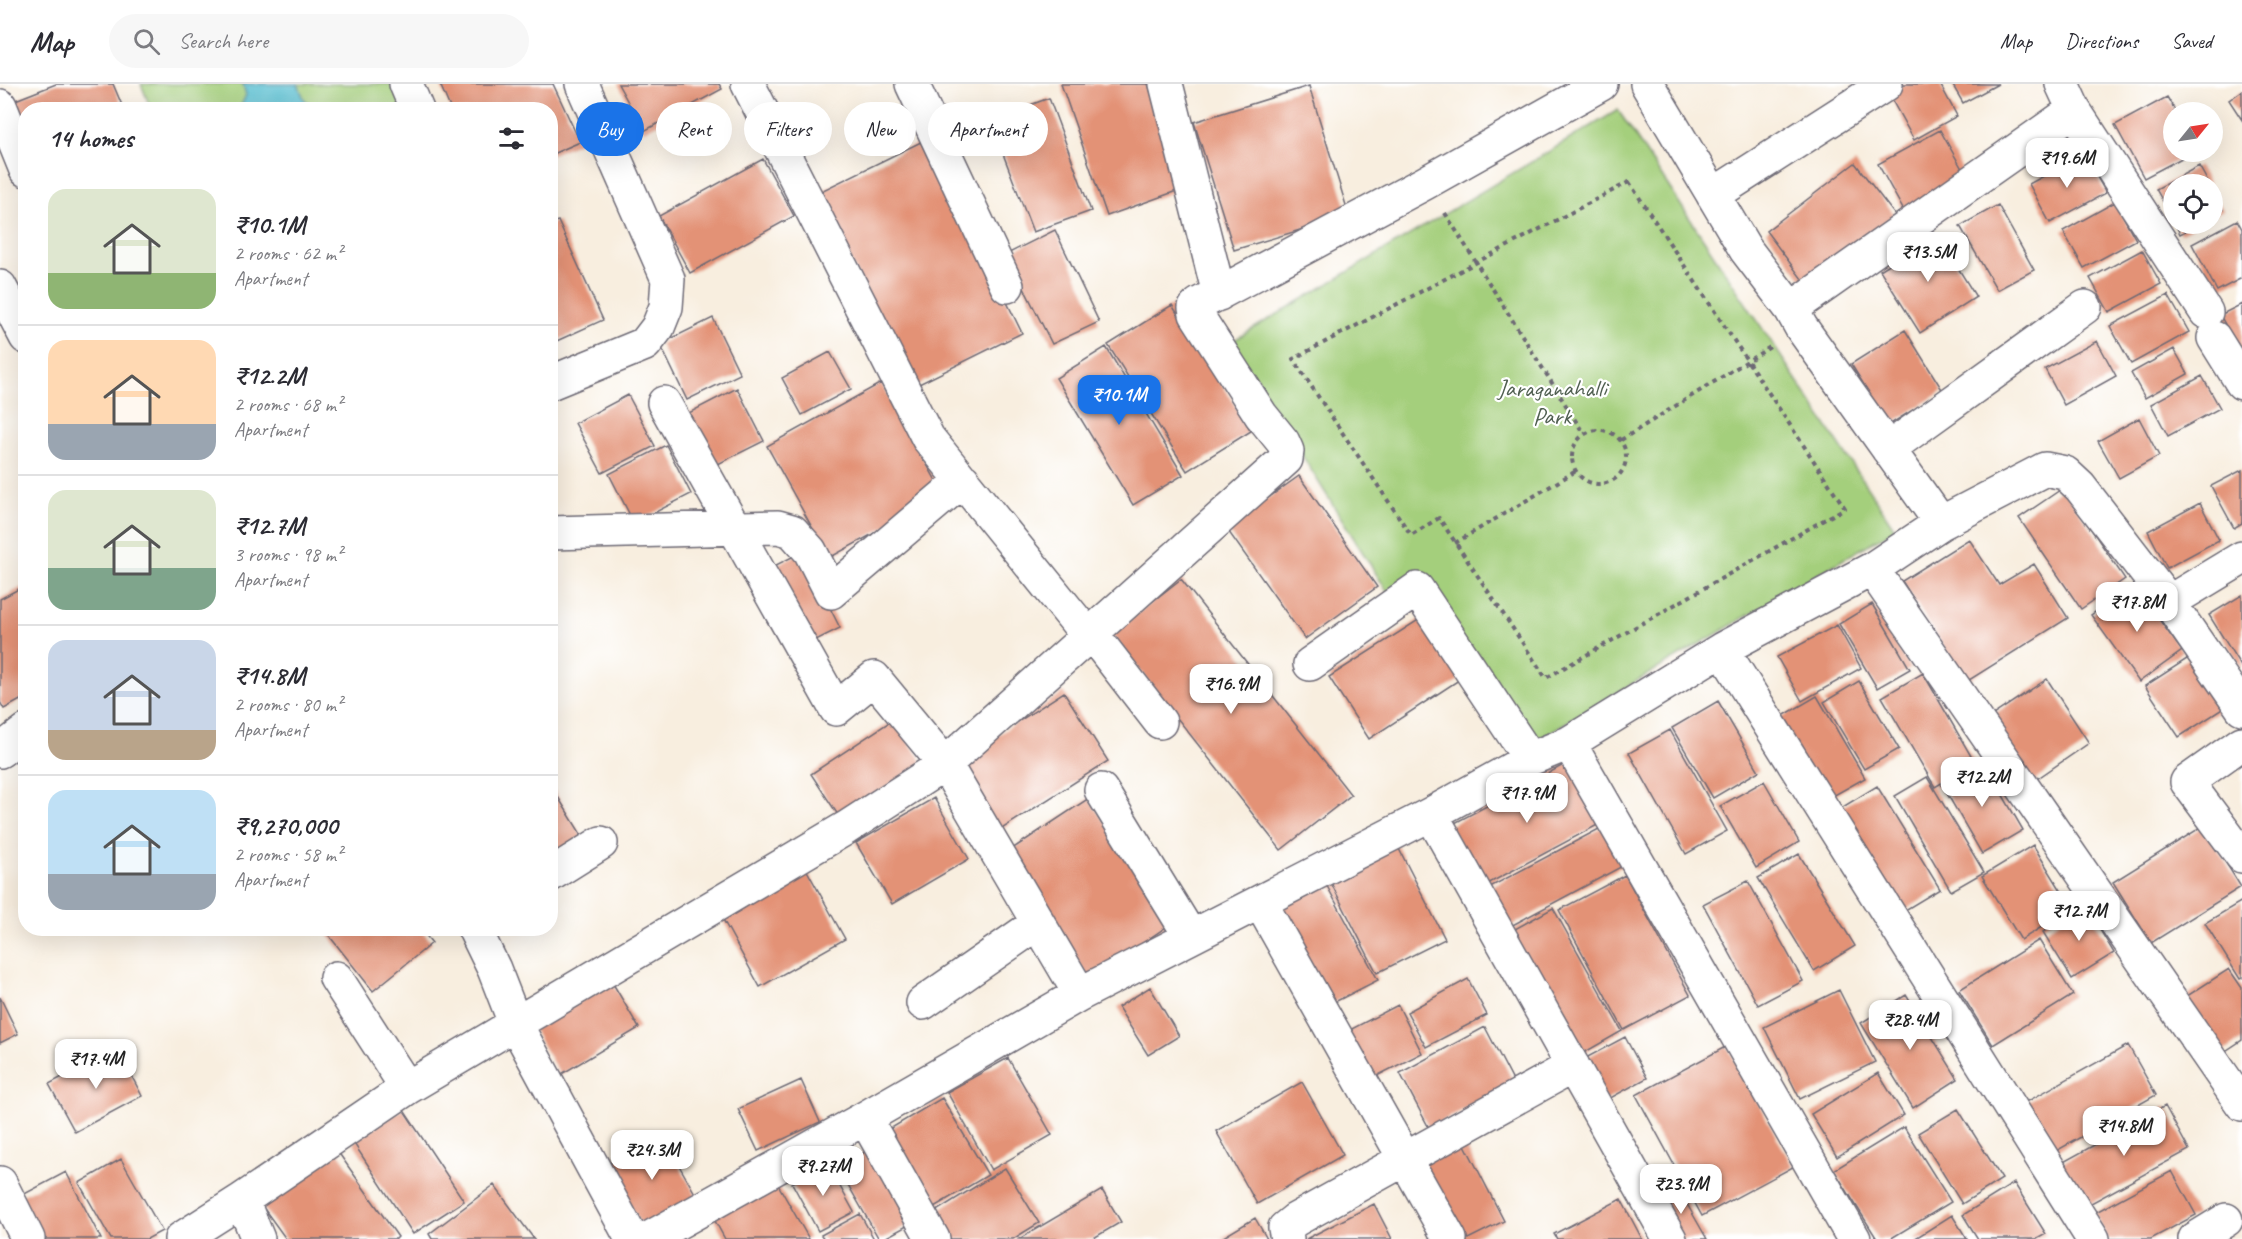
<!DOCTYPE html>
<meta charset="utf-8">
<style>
body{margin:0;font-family:Caveat,sans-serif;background:#f7f7f7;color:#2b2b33;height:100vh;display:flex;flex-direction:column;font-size:22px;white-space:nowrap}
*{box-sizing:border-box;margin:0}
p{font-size:20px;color:#7c7c81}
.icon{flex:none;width:33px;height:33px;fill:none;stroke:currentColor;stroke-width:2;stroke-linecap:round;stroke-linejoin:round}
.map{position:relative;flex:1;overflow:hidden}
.side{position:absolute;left:18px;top:18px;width:540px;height:834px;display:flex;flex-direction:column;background:#fff;border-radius:24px;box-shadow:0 6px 24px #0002}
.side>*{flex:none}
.guide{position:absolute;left:576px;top:18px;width:570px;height:54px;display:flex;gap:12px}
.needle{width:39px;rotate:60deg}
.tools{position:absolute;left:2163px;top:18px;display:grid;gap:12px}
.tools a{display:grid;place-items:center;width:60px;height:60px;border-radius:50%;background:#fff;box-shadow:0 6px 24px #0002;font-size:30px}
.price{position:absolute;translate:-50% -51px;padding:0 14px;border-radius:12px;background:#fff;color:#222;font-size:20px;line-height:39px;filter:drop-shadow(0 2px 3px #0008)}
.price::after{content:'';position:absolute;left:50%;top:36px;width:18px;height:14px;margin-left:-9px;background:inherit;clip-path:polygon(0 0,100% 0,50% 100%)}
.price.active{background:#1a73e8;color:#fff}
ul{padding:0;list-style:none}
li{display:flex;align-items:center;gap:18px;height:150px;padding:0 30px}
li+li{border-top:2px solid #e1e1e2}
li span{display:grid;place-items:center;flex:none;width:168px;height:120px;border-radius:18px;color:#555}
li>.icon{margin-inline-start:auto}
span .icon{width:72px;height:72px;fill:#fffc;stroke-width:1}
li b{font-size:26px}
h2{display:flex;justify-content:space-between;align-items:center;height:72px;padding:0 30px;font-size:26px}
.tag{padding:0 21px;border-radius:27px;background:#fff;box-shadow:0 6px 24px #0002;font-size:21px;line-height:54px}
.tag.active{background:#1a73e8;color:#fff}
header{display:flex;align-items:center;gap:36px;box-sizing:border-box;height:84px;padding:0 30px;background:#fff;border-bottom:2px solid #e1e1e2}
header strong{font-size:28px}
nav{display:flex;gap:33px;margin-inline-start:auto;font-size:21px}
.search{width:420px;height:54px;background:#f7f7f7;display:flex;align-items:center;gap:15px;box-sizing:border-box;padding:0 21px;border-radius:33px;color:#7c7c81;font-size:22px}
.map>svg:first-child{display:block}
</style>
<header>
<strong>Map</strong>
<div class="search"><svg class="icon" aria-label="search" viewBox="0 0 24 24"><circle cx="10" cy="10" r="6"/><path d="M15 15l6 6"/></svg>Search here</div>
<nav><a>Map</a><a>Directions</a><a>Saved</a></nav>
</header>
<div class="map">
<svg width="2242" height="1155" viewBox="0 0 2242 1155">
<rect width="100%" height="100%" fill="#fff"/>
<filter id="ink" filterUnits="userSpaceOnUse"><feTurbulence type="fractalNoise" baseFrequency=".0167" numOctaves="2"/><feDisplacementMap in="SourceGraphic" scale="12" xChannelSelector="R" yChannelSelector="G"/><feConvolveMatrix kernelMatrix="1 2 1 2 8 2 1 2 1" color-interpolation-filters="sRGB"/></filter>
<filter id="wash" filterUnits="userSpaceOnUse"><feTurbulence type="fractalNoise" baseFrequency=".008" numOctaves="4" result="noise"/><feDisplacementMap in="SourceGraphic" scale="24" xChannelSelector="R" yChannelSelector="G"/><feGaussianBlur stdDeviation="1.35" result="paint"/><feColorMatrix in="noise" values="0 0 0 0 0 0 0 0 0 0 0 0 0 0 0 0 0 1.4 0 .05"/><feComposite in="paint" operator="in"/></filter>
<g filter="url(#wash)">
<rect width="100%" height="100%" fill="#f8eedf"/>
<path fill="#a4cf7b" stroke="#63785b" stroke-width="1.5" d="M141 0H395L405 25H151Z
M1618 26 1895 445 1528 661 1420 490 1388 509 1231 258Z"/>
<path fill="#54bed0" stroke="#3b7086" stroke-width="1.5" d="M243 0H298L304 15 315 25H211L225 22 233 25 241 22 246 11Z"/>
<g id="blocks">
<path fill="#e39276" d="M56 0H113L124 26H26V46L13 17Z
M440 0H553L580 58 550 71V26H451Z
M618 0H719L722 5 644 47Z
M1061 0H1148L1185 104 1107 132Z
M1904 0H1940L1957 32 1914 56 1888 9Z
M1952 0H1998L1963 19Z
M1309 2 1349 131 1234 166 1194 38Z
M2242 7V36L2229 16Z
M2167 13 2176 28H2174V68H2193L2144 94 2115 41Z
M1049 14 1091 127 1033 148 990 36Z
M1940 46 1966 92 1904 127 1878 80Z
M927 55 1022 249 913 303 817 109Z
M2084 70 2106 109 2050 139 2029 100Z
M763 75 794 132 690 189 659 132Z
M1855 79 1895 131 1805 199 1766 147Z
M2199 82 2209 100H2174V137L2156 105Z
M2212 106 2223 126 2212 132Z
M2115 118 2136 156 2084 184 2063 147Z
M1998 121 2034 186 1997 206 1960 142Z
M2237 136 2242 145V194L2217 207 2192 160Z
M558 137 603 236 550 260V140Z
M2175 140H2199L2180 150Z
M1055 146 1099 238 1052 260 1007 170Z
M1937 150 1976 213 1920 249 1880 186Z
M2142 166 2161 200 2109 228 2090 194Z
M2168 211 2189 248 2131 280 2110 242Z
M2242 220V271L2220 231Z
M1172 221 1251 347 1187 387 1108 261Z
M713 234 740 290 687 316 660 260Z
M1905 246 1943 307 1889 341 1851 280Z
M2097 257 2116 292 2064 321 2045 285Z
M1106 263 1183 391 1133 421 1056 294Z
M2174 265 2188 290 2145 314 2131 289Z
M830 268 851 305 802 331 782 294Z
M2202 292 2220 324 2168 352 2151 320Z
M881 299 944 411 829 474 767 362Z
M737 304 764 357 708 385 681 333Z
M628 311 655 362 602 389 575 339Z
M2139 334 2159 372 2119 394 2098 357Z
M666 361 691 410 634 439 609 390Z
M2242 386V439L2234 444 2211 402Z
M1299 392 1377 503 1305 555 1226 444Z
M2063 404 2125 495 2081 525 2019 434Z
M2200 419 2219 456 2167 484 2148 447Z
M1969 455 1999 501 2034 480 2068 534 1966 598 1902 497Z
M802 468 840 544 808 560 770 484Z
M1181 495 1351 711 1281 766 1111 550Z
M26 501V613L4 625 0 618V515Z
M2134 501 2182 567 2139 598 2091 531Z
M2242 511V584L2209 531Z
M1872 520 1910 585 1877 604 1839 540Z
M1423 533 1462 594 1369 655 1329 593Z
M1837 541 1861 584 1802 617 1777 573Z
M2193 571 2227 622 2179 653 2145 602Z
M1923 589 1975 679 1935 703 1882 613Z
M2047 595 2089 659 2031 699 1987 635Z
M1859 597 1899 665 1864 685 1824 618Z
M1064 608 1108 677 997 748 953 680Z
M1817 612 1865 694 1824 717 1776 636Z
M1718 617 1759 687 1713 714 1672 644Z
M894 635 923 679 840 734 811 690Z
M1670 646 1727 747 1686 770 1629 669Z
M1573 676 1605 737 1482 803 1449 742Z
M1983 677 2023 746 1982 770 1942 701Z
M1927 693 1984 788 1951 807 1895 712Z
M1764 697 1799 758 1756 784 1720 722Z
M550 700 584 755 550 775Z
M1877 702 1940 805 1897 831 1833 729Z
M934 714 969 775 892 820 856 759Z
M1089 714 1172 839 1089 895 1006 769Z
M1612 738 1632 777 1509 843 1488 804Z
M2203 742 2241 803 2151 859 2113 798Z
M1397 761 1445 855 1377 889 1329 795Z
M2033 761 2072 824 2021 856 1982 792Z
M1799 770 1855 862 1814 887 1758 794Z
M805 783 845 855 760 903 720 830Z
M1321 791 1378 896 1323 924 1266 820Z
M1625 791 1690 911 1624 946 1559 826Z
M1748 797 1803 897 1758 921 1703 820Z
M2242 817V894L2240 895 2205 839Z
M2085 821 2114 869 2072 895 2043 848Z
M1553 824 1622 947 1573 975 1504 851Z
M323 844H420L432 859 373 907Z
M2039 856 2073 911 1993 961 1959 906Z
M2229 885 2242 904V956L2221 970 2184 914Z
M1468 895 1487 931 1426 963 1407 928Z
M612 898 639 944 560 991 533 945Z
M1150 903 1179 952 1148 971 1118 923Z
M1839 906 1875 978 1800 1015 1764 943Z
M1906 911 1958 995 1913 1024 1861 939Z
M0 913 18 950 0 959Z
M1398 921 1422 969 1367 997 1342 950Z
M1485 943 1514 999 1429 1044 1400 989Z
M1625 953 1647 994 1605 1017 1582 976Z
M2128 961 2156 1011 2049 1071 2021 1021Z
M1727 962 1793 1083 1702 1132 1636 1011Z
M117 964 142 1012 75 1048 49 1000Z
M1008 974 1052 1051 991 1086 947 1008Z
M1878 989 1904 1031 1837 1073 1811 1030Z
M801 996 820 1038 758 1067 738 1025Z
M1302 998 1343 1071 1257 1120 1216 1047Z
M942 1014 988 1091 934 1123 888 1046Z
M2165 1022 2189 1066 2082 1124 2058 1081Z
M403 1025 464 1117 413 1150 353 1058Z
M1958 1025 2002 1095 1962 1120 1918 1049Z
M1904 1043 1951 1118 1890 1155H1877L1834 1086Z
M661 1050 697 1113 643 1144 607 1081Z
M1462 1055 1504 1137 1468 1155H1456L1417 1078Z
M877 1061 918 1136 883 1155H879L838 1083Z
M338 1068 398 1153 396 1155H286L262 1122Z
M121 1075 162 1147 147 1155H111L79 1099Z
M827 1079 854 1128 818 1147 792 1099Z
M1005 1084 1039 1139 1013 1155H949L933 1129Z
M2172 1087 2196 1131 2151 1155H2108L2094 1129Z
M66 1088 101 1155H33L13 1116Z
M772 1090 809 1155H725L709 1126Z
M2014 1099 2046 1150 2037 1155H1978L1963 1131Z
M494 1101 534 1155H432L429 1150Z
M1676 1101 1707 1155H1681L1658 1112Z
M1102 1106 1121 1138 1092 1155H1019Z
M1621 1115 1642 1155H1557L1554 1150Z
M1374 1120 1392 1155H1306Z
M860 1130 874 1155H824L821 1151Z
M1952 1131 1967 1155H1914Z
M1255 1134 1267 1155H1220Z"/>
</g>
</g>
<g filter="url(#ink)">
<use href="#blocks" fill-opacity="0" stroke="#6d6974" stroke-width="1.5"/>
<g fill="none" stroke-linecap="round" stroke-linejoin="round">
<g stroke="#6d6974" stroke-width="36">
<path id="minor" d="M406 0 417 26
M748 0 928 354 1089 553
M912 0 1007 202
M1166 0 1219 210
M1647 0 1746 166 1791 225 1801 243 1941 439 2045 385 2065 389 2080 403 2169 518 2242 474
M2062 0 2074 26 2206 228
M0 22 26 86
M1713 111 1886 0
M0 203 26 253
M1791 225 2074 26
M2214 254 2242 299
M550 299 645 260 658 243 666 223 668 195 582 0
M664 319 836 625 874 594 945 680 1080 910
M1888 365 2085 223
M550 449 778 443 792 447 810 467 831 508 963 396
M1872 485 2242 1020
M2169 518 2242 624
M1092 550 1160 638
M1722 565 2093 1155
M1310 580 1417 505 1530 675
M1569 659 1854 1155
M2242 659 2187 698 2242 772
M0 667 26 647
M1101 706 1191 853
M1431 730 1670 1155
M550 791 601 759
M1260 818 1450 1155
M474 844 494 885 515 939 632 1155
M336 894 407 1004
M923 919 1038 839
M865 1034 933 1155
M0 1099 28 1155
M242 1116 258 1155
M181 1155 242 1116 407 1004 846 744 945 680 1286 375 1287 367 1283 358 1261 331 1196 230 1195 224 1199 220 1425 99 1601 0
M648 1155 865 1034 1080 910 1431 730 1530 675 1569 659 1722 565 1872 485 1941 439
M1287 1155 1285 1144 1295 1136 1573 982
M2195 1155 2226 1136"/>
</g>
<path stroke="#6d6974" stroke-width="4" stroke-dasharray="4.5 4.5" stroke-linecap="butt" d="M1629 98 1845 424 1546 594 1439 434 1411 451 1293 275Z
M1445 129 1584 350
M1572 373a27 27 0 1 1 54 0a27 27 0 1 1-54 0Z
M1621 356 1770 263
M1455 459 1576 387"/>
<use href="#minor" stroke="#fff" stroke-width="33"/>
</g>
</g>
<g text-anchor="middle" stroke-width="4.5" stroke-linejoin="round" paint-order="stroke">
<g font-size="24" fill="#505f51" stroke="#fff">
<text x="1552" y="312">Jaraganahalli<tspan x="1552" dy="28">Park</tspan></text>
</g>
</g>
</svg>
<div class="tools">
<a><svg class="needle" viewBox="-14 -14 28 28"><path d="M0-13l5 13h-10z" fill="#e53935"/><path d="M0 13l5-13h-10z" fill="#7c7c81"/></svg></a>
<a><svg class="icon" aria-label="locate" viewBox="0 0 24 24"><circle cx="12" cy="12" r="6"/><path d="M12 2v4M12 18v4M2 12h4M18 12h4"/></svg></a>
</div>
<b class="price" style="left:2067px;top:105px">₹19.6M</b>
<b class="price" style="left:1928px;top:199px">₹13.5M</b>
<b class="price active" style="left:1119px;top:342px">₹10.1M</b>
<b class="price" style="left:2137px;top:549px">₹17.8M</b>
<b class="price" style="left:1231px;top:631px">₹16.9M</b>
<b class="price" style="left:1982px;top:724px">₹12.2M</b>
<b class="price" style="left:1527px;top:740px">₹17.9M</b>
<b class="price" style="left:2079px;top:858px">₹12.7M</b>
<b class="price" style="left:1910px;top:967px">₹28.4M</b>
<b class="price" style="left:96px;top:1006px">₹17.4M</b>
<b class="price" style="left:2124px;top:1073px">₹14.8M</b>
<b class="price" style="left:652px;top:1097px">₹24.3M</b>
<b class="price" style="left:823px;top:1113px">₹9.27M</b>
<b class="price" style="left:1681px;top:1131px">₹23.9M</b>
<div class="guide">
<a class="tag active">Buy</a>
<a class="tag">Rent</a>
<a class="tag">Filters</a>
<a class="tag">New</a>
<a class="tag">Apartment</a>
</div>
<section class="side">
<h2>14 homes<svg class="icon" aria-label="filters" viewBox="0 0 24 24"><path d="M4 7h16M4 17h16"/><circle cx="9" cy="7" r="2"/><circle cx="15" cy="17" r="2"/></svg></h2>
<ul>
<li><span style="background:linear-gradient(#dfe7d0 70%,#8fb573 0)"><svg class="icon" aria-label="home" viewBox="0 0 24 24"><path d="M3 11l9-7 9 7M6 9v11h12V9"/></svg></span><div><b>₹10.1M</b><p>2 rooms · 62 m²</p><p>Apartment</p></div></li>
<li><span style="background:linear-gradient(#ffd9b3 70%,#9aa5b1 0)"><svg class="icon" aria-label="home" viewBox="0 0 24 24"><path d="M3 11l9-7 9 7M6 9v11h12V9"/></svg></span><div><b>₹12.2M</b><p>2 rooms · 68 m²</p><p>Apartment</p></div></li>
<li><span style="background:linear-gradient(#dfe7d0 65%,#7fa58c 0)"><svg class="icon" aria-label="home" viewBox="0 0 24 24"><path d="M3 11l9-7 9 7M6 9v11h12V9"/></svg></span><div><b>₹12.7M</b><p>3 rooms · 98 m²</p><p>Apartment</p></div></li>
<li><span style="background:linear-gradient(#c9d6e8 75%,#b9a48a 0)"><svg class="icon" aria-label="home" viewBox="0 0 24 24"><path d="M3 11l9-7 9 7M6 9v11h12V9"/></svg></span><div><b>₹14.8M</b><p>2 rooms · 80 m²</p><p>Apartment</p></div></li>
<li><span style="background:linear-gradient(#bfe0f5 70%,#9aa5b1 0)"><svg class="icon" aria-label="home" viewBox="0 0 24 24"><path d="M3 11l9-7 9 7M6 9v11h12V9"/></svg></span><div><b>₹9,270,000</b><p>2 rooms · 58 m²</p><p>Apartment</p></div></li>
</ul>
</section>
</div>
